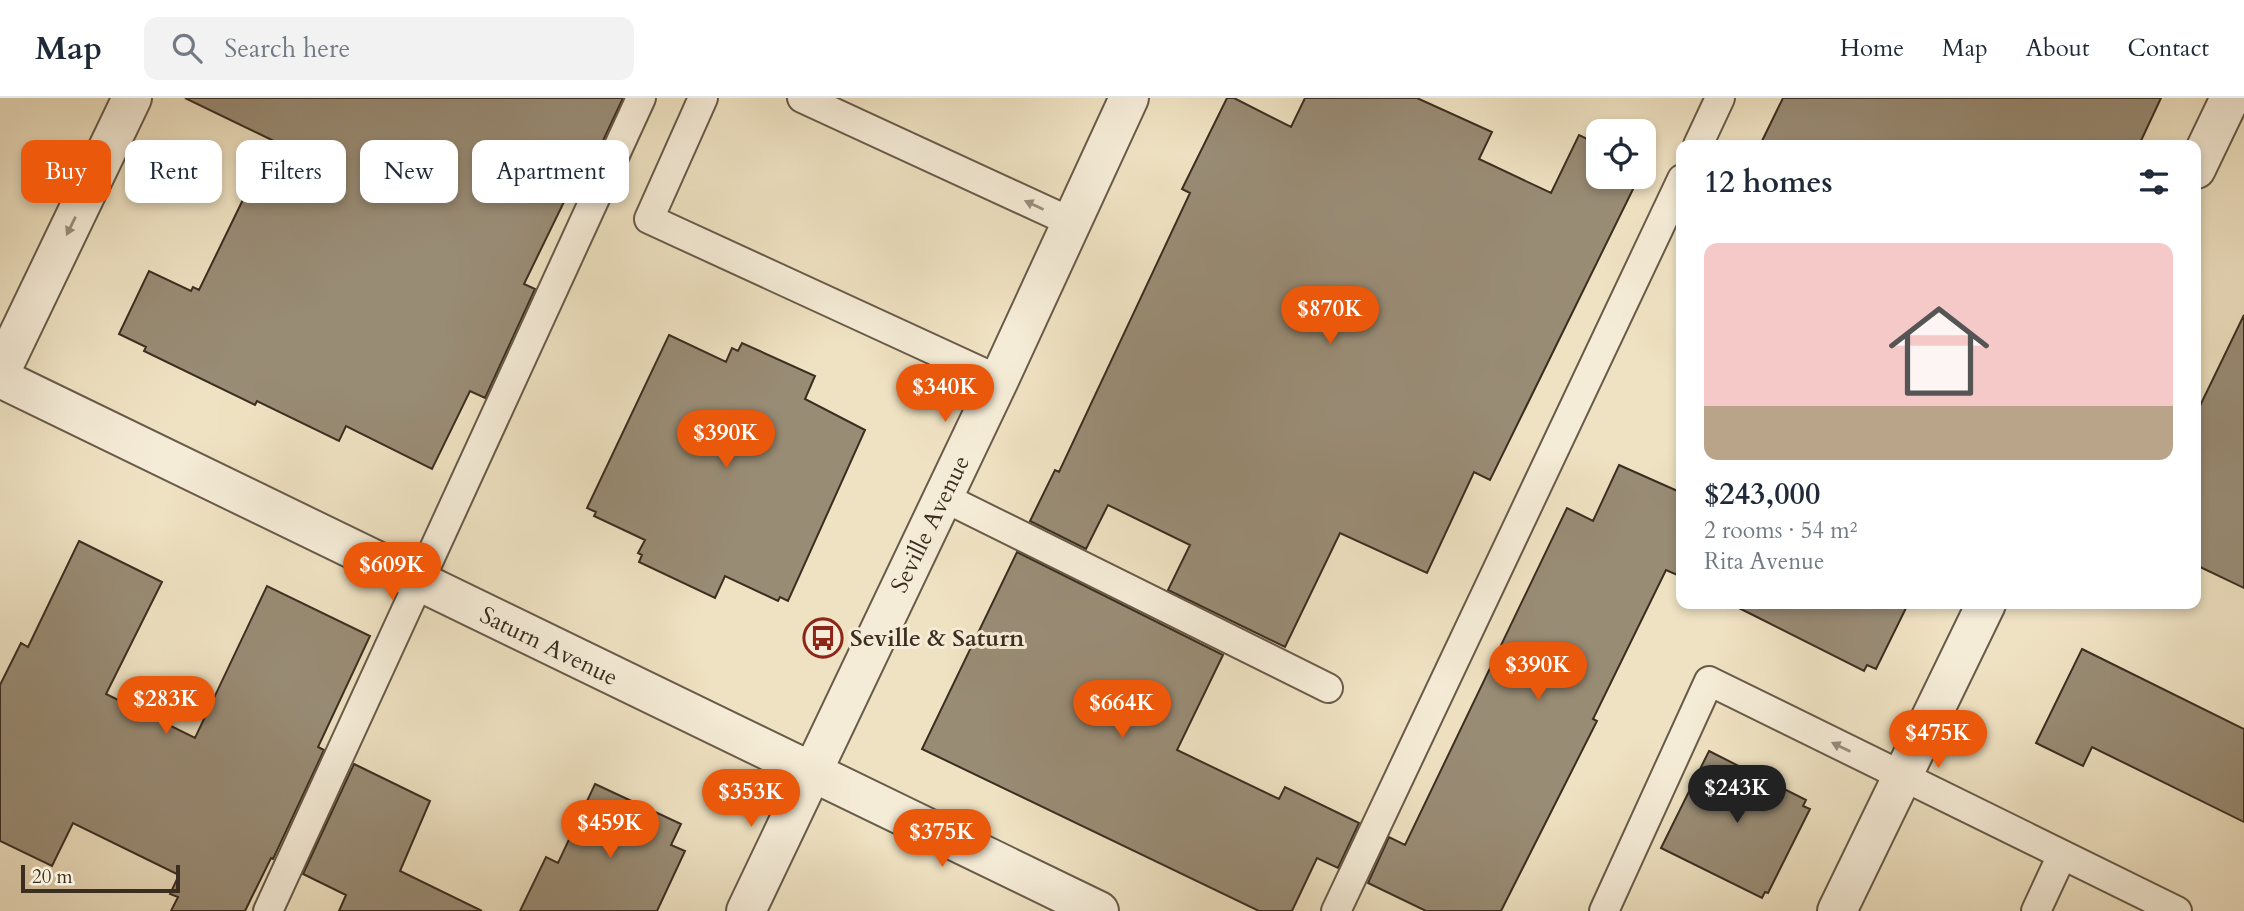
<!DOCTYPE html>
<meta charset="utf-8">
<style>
body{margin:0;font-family:Cardo,serif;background:#f2f2f3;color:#1f2937;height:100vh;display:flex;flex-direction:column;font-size:26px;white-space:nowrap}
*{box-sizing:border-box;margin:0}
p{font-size:23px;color:#747a83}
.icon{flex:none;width:38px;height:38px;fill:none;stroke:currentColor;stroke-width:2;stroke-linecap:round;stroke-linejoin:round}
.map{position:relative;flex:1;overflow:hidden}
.side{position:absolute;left:1676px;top:42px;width:525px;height:469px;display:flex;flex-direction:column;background:#fff;border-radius:14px;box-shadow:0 4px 10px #0003}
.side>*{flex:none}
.guide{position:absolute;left:21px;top:42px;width:665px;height:63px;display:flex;gap:14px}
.buttons{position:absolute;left:1586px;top:21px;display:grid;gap:14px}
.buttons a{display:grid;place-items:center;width:70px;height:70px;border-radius:14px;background:#fff;box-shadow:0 4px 10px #0003;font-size:35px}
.scale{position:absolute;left:21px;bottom:18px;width:159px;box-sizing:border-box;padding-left:7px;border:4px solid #3b2e21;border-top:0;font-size:19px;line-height:24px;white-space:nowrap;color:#3b2e21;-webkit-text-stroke:5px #f5ecd7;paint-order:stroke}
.price{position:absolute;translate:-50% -60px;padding:0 16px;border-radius:24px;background:#ea580c;color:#fff;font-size:23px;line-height:46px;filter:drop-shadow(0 2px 4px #0008)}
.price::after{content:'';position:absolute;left:50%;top:42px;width:21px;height:16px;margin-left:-10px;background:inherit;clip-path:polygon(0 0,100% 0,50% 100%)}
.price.on{background:#222;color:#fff}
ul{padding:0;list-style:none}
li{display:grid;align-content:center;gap:14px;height:371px;padding:0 28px}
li+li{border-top:2px solid #e0e1e3}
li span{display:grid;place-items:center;height:217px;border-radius:14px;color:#555}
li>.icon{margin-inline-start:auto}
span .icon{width:126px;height:126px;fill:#fffc;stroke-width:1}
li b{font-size:30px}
h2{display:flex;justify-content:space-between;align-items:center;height:84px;padding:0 28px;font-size:30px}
.tag{padding:0 24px;border-radius:14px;background:#fff;box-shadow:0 4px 10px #0003;font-size:24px;line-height:63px}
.tag.on{background:#ea580c;color:#fff}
header{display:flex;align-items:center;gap:42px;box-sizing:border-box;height:98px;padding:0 35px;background:#fff;border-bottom:2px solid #e0e1e3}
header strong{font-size:33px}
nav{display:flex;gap:38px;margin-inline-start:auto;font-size:24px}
.search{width:490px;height:63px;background:#f2f2f3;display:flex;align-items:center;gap:18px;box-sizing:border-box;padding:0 24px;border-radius:14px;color:#747a83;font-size:26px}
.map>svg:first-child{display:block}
</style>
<header>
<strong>Map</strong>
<div class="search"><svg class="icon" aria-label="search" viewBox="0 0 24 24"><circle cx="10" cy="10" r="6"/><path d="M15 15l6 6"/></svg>Search here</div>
<nav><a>Home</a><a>Map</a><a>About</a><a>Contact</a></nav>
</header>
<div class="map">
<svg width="2244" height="813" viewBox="0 0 2244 813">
<rect width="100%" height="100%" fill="#efe2c2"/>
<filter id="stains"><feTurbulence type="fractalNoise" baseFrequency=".00286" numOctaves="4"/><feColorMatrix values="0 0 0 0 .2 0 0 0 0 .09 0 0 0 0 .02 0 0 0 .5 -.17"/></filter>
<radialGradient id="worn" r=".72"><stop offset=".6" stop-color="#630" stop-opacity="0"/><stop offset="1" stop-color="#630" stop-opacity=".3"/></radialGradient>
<path fill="#998c75" stroke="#3b2e21" stroke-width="2" d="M185 0H623L586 79 578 75 524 186 535 191 485 300 470 293 432 371 346 328 339 343 257 303 255 307 144 253 146 249 119 236 149 173 191 193 193 189 199 192 272 42Z
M1227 0H1234L1291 29 1305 0H1417L1492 34 1479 61 1551 95 1579 37 1598 46V79H1639L1490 382 1474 374 1427 475 1340 435 1285 549 1168 492 1190 447 1108 407 1086 451 1030 423 1055 372 1059 374 1190 95 1182 91Z
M1783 0H2161L2139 47H1760Z
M2244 217V490L2196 467V316Z
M669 237 726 264 732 250 738 253 742 245 815 278 805 301 865 332 788 503 780 499 778 503 725 478 715 500 639 464 642 457 638 455 645 442 594 418 596 414 587 410Z
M1619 367 1682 395V479L1666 472 1593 621 1597 623 1501 813H1426L1368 785 1389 739 1405 747 1567 410 1593 423Z
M79 443 162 484 106 596 195 640 267 488 370 538 318 649 324 652 273 761 271 760 245 813H171L178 799 170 796 179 777 73 725 52 768 0 743V587L21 545 28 549Z
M1017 454 1223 557 1177 652 1279 701 1285 689 1359 725 1338 770 1317 760 1292 813H1259L922 651Z
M1731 506H1908L1876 571 1867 567 1864 573Z
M2082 551 2244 631V724L2092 649 2083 668 2036 645Z
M1709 653 1806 702 1803 708 1810 711 1768 795 1765 794 1762 800 1661 750Z
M354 666 430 703 400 773 482 813H339L346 797 303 776Z
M595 686 681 726 671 747 685 753 657 813H520L546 759 558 765Z"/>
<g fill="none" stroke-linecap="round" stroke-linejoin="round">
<g stroke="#685b49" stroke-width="32">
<path id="service" d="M703 0 649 121 999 282
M802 0 1071 124
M1698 47 1720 0
M943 399 1328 590
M268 813 641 0
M1336 813 1682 81
M1604 813 1709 583 2177 813
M2036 813 2062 757"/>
</g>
<g stroke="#685b49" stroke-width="42">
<path id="minor" d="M2196 71 2230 0
M0 275 132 0
M1837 813 1986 506"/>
</g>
<g stroke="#685b49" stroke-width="42">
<path id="tertiary" d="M0 280 1099 813
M746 813 999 282 1129 0"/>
</g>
<use href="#service" stroke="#f5ecd7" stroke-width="28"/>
<use href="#minor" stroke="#f5ecd7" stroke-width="38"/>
<use href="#tertiary" stroke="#f5ecd7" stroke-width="38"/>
</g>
<defs><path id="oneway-solid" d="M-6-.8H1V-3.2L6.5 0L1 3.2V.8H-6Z" transform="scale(1.75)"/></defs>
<g fill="#988d7c">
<use href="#oneway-solid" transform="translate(1034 107) rotate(-155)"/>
<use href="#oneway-solid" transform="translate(71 128) rotate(116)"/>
<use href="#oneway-solid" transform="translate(1841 649) rotate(-154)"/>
</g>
<defs>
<g id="bus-ring" transform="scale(2.0125)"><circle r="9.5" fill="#f5ecd7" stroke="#8f2418" stroke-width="1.5"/><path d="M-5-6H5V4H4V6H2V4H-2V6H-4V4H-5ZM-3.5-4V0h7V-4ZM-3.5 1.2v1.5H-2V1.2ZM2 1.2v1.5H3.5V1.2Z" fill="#8f2418"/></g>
</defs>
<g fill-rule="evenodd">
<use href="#bus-ring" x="823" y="540"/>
</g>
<g text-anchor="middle" stroke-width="6" stroke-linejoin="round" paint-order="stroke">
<g font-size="24" fill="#3b2e21" stroke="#f5ecd7">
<text transform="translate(930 426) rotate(-64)" y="8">Seville Avenue</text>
<text transform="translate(549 548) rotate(26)" y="8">Saturn Avenue</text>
</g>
<g font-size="24" font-weight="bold" fill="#3b2e21" stroke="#f5ecd7" text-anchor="start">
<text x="850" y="548">Seville &amp; Saturn</text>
</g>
</g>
<rect width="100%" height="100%" filter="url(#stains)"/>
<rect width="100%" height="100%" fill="url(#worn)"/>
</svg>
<div class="buttons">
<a><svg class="icon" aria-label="locate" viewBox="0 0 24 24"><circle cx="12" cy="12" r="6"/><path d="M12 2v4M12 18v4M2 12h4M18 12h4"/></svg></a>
</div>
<div class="scale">20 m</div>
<b class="price" style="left:1330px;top:248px">$870K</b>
<b class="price" style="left:945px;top:326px">$340K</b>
<b class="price" style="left:726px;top:372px">$390K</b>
<b class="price" style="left:392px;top:504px">$609K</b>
<b class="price" style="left:1538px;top:604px">$390K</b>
<b class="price" style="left:166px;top:638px">$283K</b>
<b class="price" style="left:1122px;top:642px">$664K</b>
<b class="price" style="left:1938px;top:672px">$475K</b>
<b class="price on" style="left:1737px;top:727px">$243K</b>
<b class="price" style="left:751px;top:731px">$353K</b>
<b class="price" style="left:610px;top:762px">$459K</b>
<b class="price" style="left:942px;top:771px">$375K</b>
<div class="guide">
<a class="tag on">Buy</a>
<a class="tag">Rent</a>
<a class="tag">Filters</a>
<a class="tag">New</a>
<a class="tag">Apartment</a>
</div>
<section class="side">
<h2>12 homes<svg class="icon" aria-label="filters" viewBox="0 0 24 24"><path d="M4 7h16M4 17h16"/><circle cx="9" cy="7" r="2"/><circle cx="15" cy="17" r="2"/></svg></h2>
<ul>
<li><span style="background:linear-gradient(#f6c9c9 75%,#b9a48a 0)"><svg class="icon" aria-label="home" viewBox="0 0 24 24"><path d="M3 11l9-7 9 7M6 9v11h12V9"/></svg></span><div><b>$243,000</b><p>2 rooms · 54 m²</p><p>Rita Avenue</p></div></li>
</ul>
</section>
</div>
